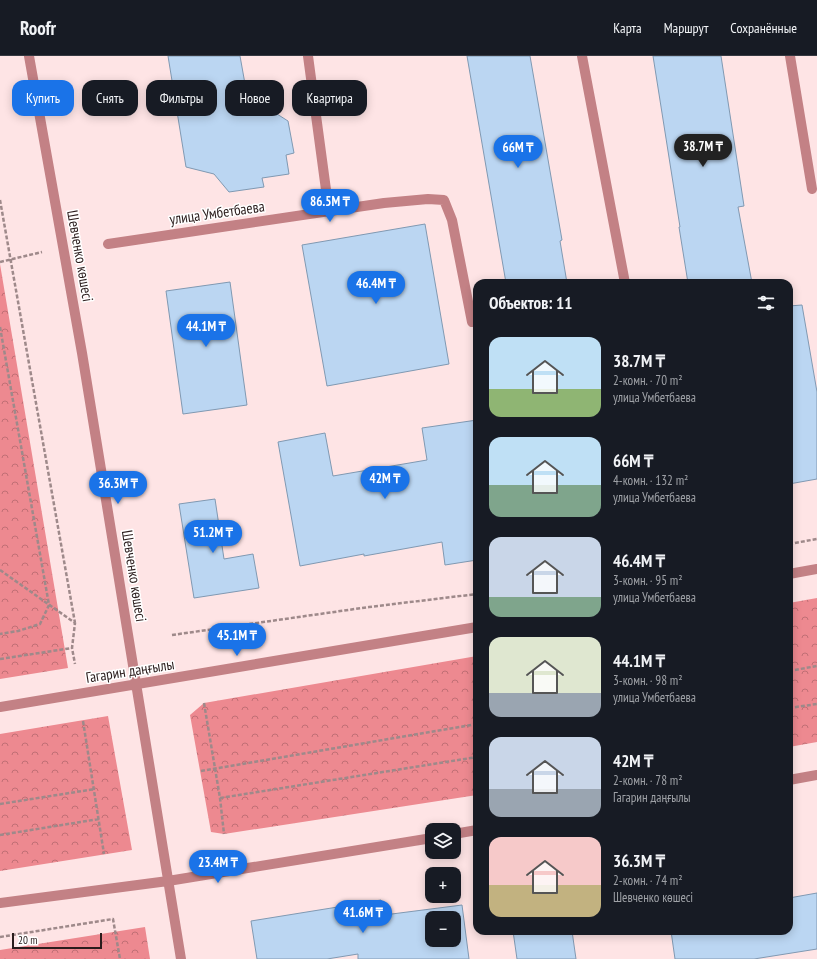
<!DOCTYPE html>
<html lang="ru">
<meta charset="utf-8">
<style>
body{margin:0;font-family:"PT Sans Narrow",sans-serif;background:#242831;color:#f1f3f6;height:100vh;display:flex;flex-direction:column;font-size:15px;white-space:nowrap}
*{box-sizing:border-box;margin:0}
p{font-size:13px;color:#9ea1a6}
.icon{flex:none;width:22px;height:22px;fill:none;stroke:currentColor;stroke-width:2;stroke-linecap:round;stroke-linejoin:round}
.map{position:relative;flex:1;overflow:hidden}
.drawer{position:absolute;left:473px;top:223px;width:320px;height:656px;display:flex;flex-direction:column;background:#171b24;border-radius:12px;box-shadow:0 2px 10px #0003}
.drawer>*{flex:none}
.guide{position:absolute;left:12px;top:24px;width:380px;height:36px;display:flex;gap:8px}
.buttons{position:absolute;left:425px;top:767px;display:grid;gap:8px}
.buttons a{display:grid;place-items:center;width:36px;height:36px;border-radius:8px;background:#171b24;box-shadow:0 2px 10px #0003;font-size:20px}
.scale{position:absolute;left:12px;bottom:10px;width:90px;box-sizing:border-box;padding-left:4px;border:2px solid #2a1c1c;border-top:0;font-size:11px;line-height:14px;white-space:nowrap;color:#2a1c1c;-webkit-text-stroke:3px #fff;paint-order:stroke}
.price{position:absolute;translate:-50% -34px;padding:0 9px;border-radius:14px;background:#1a73e8;color:#fff;font-size:13px;line-height:26px;filter:drop-shadow(0 1px 2px #0008)}
.price::after{content:'';position:absolute;left:50%;top:24px;width:12px;height:9px;margin-left:-6px;background:inherit;clip-path:polygon(0 0,100% 0,50% 100%)}
.price.current{background:#222;color:#fff}
ul{padding:0;list-style:none}
li{display:flex;align-items:center;gap:12px;height:100px;padding:0 16px}
li span{display:grid;place-items:center;flex:none;width:112px;height:80px;border-radius:12px;color:#555}
li>.icon{margin-inline-start:auto}
span .icon{width:48px;height:48px;fill:#fffc;stroke-width:1}
li b{font-size:17px}
h2{display:flex;justify-content:space-between;align-items:center;height:48px;padding:0 16px;font-size:17px}
.tag{padding:0 14px;border-radius:12px;background:#171b24;box-shadow:0 2px 10px #0003;font-size:14px;line-height:36px}
.tag.current{background:#1a73e8;color:#fff}
header{display:flex;align-items:center;gap:24px;box-sizing:border-box;height:56px;padding:0 20px;background:#171b24;border-bottom:1px solid #363941}
header strong{font-size:19px}
nav{display:flex;gap:22px;margin-inline-start:auto;font-size:14px}
.map>svg:first-child{display:block}
</style>
<header>
<strong>Roofr</strong>
<nav><a>Карта</a><a>Маршрут</a><a>Сохранённые</a></nav>
</header>
<div class="map">
<svg width="817" height="903" viewBox="0 0 817 903">
<defs>
<pattern id="forest-crowns" width="20" height="18" patternUnits="userSpaceOnUse"><rect width="20" height="18" fill="#ed8990"/><path d="M2 6a3 3 0 1 1 6 0M12 15a3 3 0 1 1 6 0" fill="none" stroke="#c06f75"/></pattern>
</defs>
<rect width="100%" height="100%" fill="#fee4e5"/>
<path fill="url(#forest-crowns)" d="M0 208 68 612 0 623Z
M817 542V686L789 691V547Z
M477 600V739L224 778 211 776 190 659 204 647Z
M108 660 132 794 0 815V678Z
M145 871 150 903H0V894Z"/>
<path fill="#bbd6f2" stroke="#8099b2" fill-rule="evenodd" d="M168 0H240L247 39 288 65 294 97 286 99 289 118 262 122 264 131 229 136 214 118 186 111Z
M467 0H530L562 184 560 185 567 227H506Z
M653 0H721L744 150 738 151 752 227H688L679 171H680Z
M425 168 449 308 327 330 302 189Z
M230 226 247 349 183 358 166 235Z
M802 249 817 336V423L789 428V250Z
M477 364V504L445 509 442 486 364 500V498L300 510 278 386 325 377 333 420 427 404 422 372Z
M215 443 224 503 253 498 259 532 194 542 179 448Z
M817 837V893L754 903H675L671 875H789V842Z
M381 844 384 859 462 849 469 903H358V898L327 903H257L251 865ZM432 862H454V884H432Z
M513 875H572L576 903H517Z"/>
<g fill="none" stroke-linecap="round" stroke-linejoin="round">
<path stroke="#9e898a" stroke-width="2.5" stroke-dasharray="4 2" stroke-linecap="butt" d="M0 144 75 567
M0 206 42 196
M0 271 49 549 40 568 18 575 0 578
M789 488 817 483
M0 514 75 567 72 592 75 608
M172 579 369 551 477 538
M0 603 72 592
M789 615 817 610
M204 647 220 742 224 778
M789 652 817 648
M83 665 104 798
M201 715 477 668
M220 742 477 701
M0 748 95 733
M0 779 99 763
M0 881 113 863 120 903"/>
<path stroke="#c38185" stroke-width="10" d="M29 0 82 297 181 903
M308 0 329 156
M582 0 625 227
M790 0 812 133
M108 188 384 147 428 143 444 144 452 164 472 266
M789 518 817 513
M0 651 477 571
M789 724 817 719
M454 778 477 774
M0 847 168 825 432 782"/>
</g>
<g text-anchor="middle" stroke-width="3" stroke-linejoin="round" paint-order="stroke">
<g font-size="15" fill="#2a1c1c" stroke="#fff">
<text transform="translate(217 157) rotate(-8)" y="5">улица Умбетбаева</text>
<text transform="translate(80 200) rotate(80)" y="5">Шевченко көшесі</text>
<text transform="translate(134 520) rotate(81)" y="5">Шевченко көшесі</text>
<text transform="translate(130 615) rotate(-9)" y="5">Гагарин даңғылы</text>
</g>
</g>
</svg>
<div class="buttons">
<a><svg class="icon" aria-label="layers" viewBox="0 0 24 24"><path d="M12 4l9 5-9 5-9-5zM3 14l9 5 9-5"/></svg></a>
<a>+</a>
<a>−</a>
</div>
<div class="scale">20 m</div>
<b class="price current" style="left:703px;top:112px">38.7M ₸</b>
<b class="price" style="left:518px;top:113px">66M ₸</b>
<b class="price" style="left:330px;top:167px">86.5M ₸</b>
<b class="price" style="left:376px;top:249px">46.4M ₸</b>
<b class="price" style="left:206px;top:292px">44.1M ₸</b>
<b class="price" style="left:385px;top:444px">42M ₸</b>
<b class="price" style="left:118px;top:449px">36.3M ₸</b>
<b class="price" style="left:213px;top:498px">51.2M ₸</b>
<b class="price" style="left:237px;top:601px">45.1M ₸</b>
<b class="price" style="left:218px;top:828px">23.4M ₸</b>
<b class="price" style="left:363px;top:878px">41.6M ₸</b>
<div class="guide">
<a class="tag current">Купить</a>
<a class="tag">Снять</a>
<a class="tag">Фильтры</a>
<a class="tag">Новое</a>
<a class="tag">Квартира</a>
</div>
<section class="drawer">
<h2>Объектов: 11<svg class="icon" aria-label="filters" viewBox="0 0 24 24"><path d="M4 7h16M4 17h16"/><circle cx="9" cy="7" r="2"/><circle cx="15" cy="17" r="2"/></svg></h2>
<ul>
<li><span style="background:linear-gradient(#bfe0f5 65%,#8fb573 0)"><svg class="icon" aria-label="home" viewBox="0 0 24 24"><path d="M3 11l9-7 9 7M6 9v11h12V9"/></svg></span><div><b>38.7M ₸</b><p>2-комн. · 70 m²</p><p>улица Умбетбаева</p></div></li>
<li><span style="background:linear-gradient(#bfe0f5 60%,#7fa58c 0)"><svg class="icon" aria-label="home" viewBox="0 0 24 24"><path d="M3 11l9-7 9 7M6 9v11h12V9"/></svg></span><div><b>66M ₸</b><p>4-комн. · 132 m²</p><p>улица Умбетбаева</p></div></li>
<li><span style="background:linear-gradient(#c9d6e8 75%,#7fa58c 0)"><svg class="icon" aria-label="home" viewBox="0 0 24 24"><path d="M3 11l9-7 9 7M6 9v11h12V9"/></svg></span><div><b>46.4M ₸</b><p>3-комн. · 95 m²</p><p>улица Умбетбаева</p></div></li>
<li><span style="background:linear-gradient(#dfe7d0 70%,#9aa5b1 0)"><svg class="icon" aria-label="home" viewBox="0 0 24 24"><path d="M3 11l9-7 9 7M6 9v11h12V9"/></svg></span><div><b>44.1M ₸</b><p>3-комн. · 98 m²</p><p>улица Умбетбаева</p></div></li>
<li><span style="background:linear-gradient(#c9d6e8 65%,#9aa5b1 0)"><svg class="icon" aria-label="home" viewBox="0 0 24 24"><path d="M3 11l9-7 9 7M6 9v11h12V9"/></svg></span><div><b>42M ₸</b><p>2-комн. · 78 m²</p><p>Гагарин даңғылы</p></div></li>
<li><span style="background:linear-gradient(#f6c9c9 60%,#c2b280 0)"><svg class="icon" aria-label="home" viewBox="0 0 24 24"><path d="M3 11l9-7 9 7M6 9v11h12V9"/></svg></span><div><b>36.3M ₸</b><p>2-комн. · 74 m²</p><p>Шевченко көшесі</p></div></li>
</ul>
</section>
</div>
